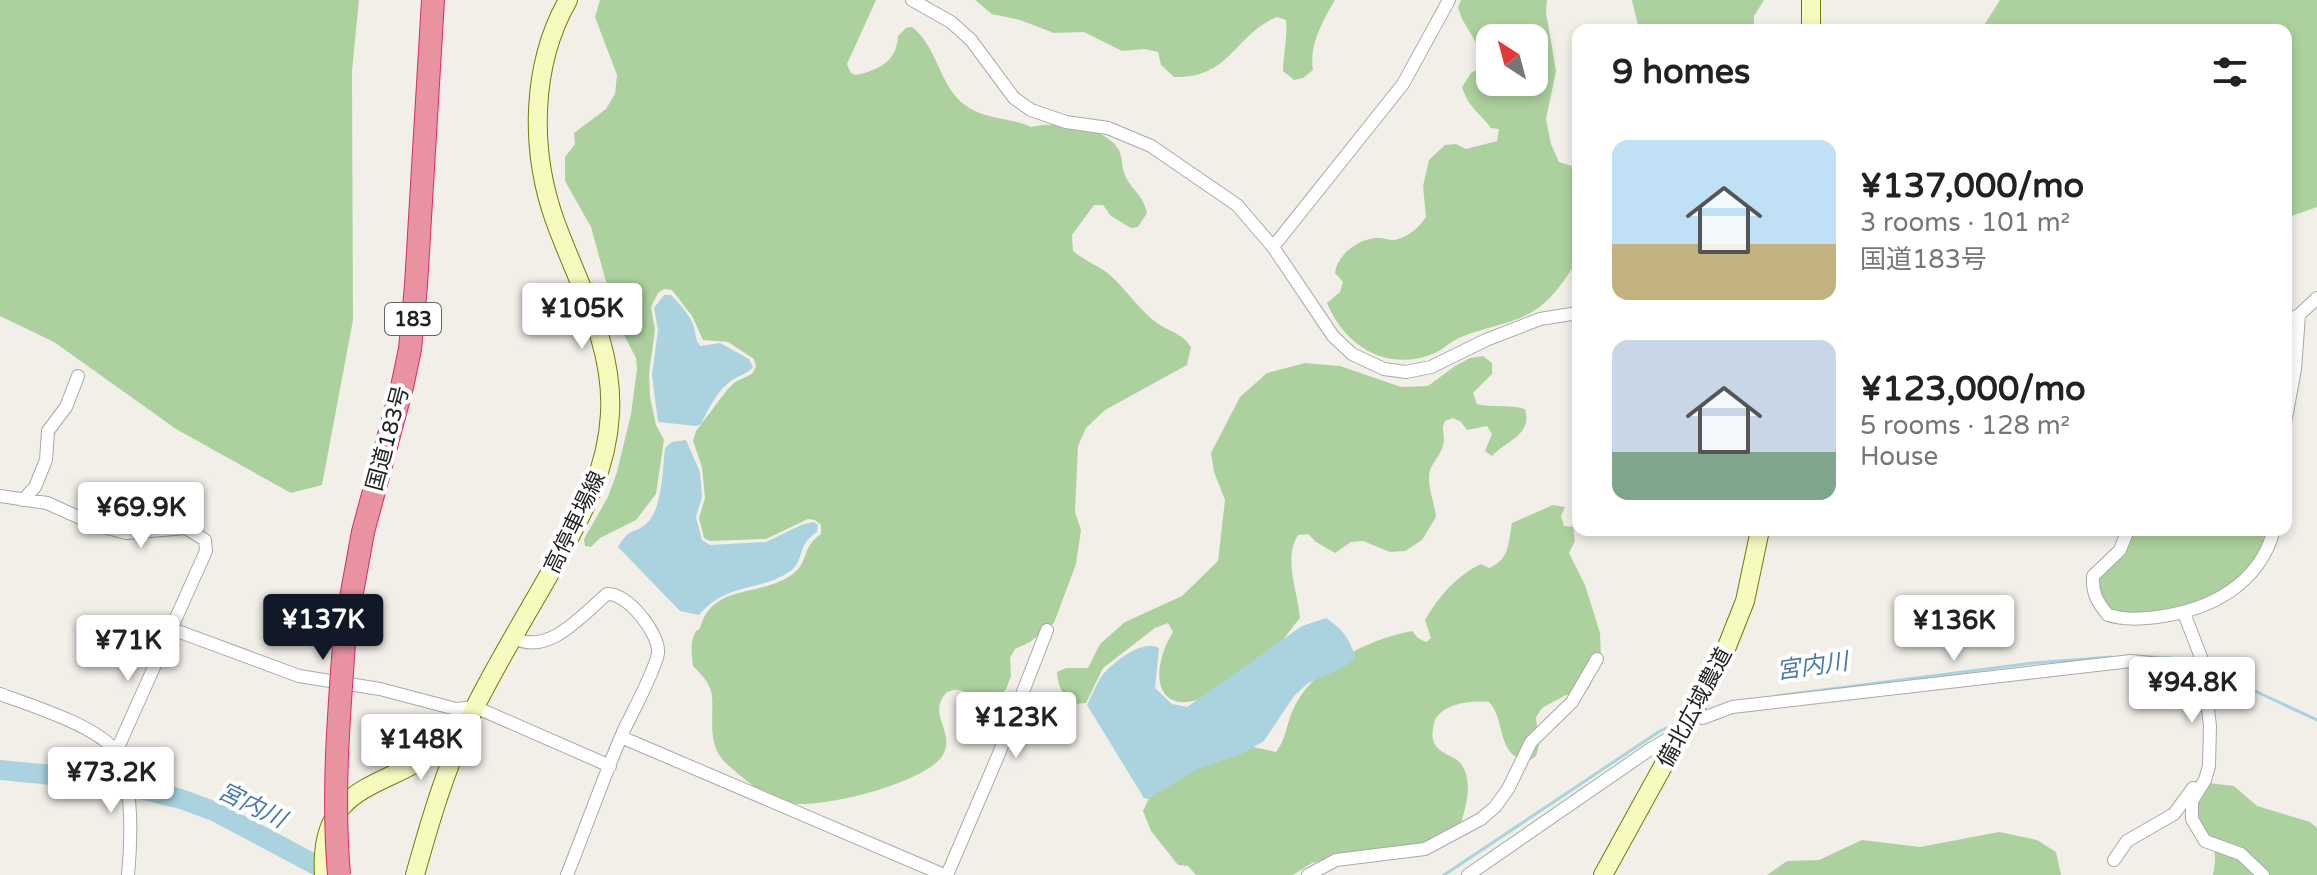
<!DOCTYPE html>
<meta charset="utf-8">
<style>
body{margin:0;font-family:"Varela Round","Noto Sans JP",sans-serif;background:#f2f2f2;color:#222;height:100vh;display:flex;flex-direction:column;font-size:30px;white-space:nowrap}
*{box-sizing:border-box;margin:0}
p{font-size:26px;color:#767676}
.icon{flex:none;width:44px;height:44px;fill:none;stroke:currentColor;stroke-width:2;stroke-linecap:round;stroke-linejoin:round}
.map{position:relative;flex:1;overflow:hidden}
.sheet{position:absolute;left:1572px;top:24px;width:720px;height:512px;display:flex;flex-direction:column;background:#fff;border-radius:16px;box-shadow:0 4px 12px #0003}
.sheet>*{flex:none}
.needle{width:52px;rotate:324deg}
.controls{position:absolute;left:1476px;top:24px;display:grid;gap:16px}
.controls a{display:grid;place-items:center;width:72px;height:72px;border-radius:16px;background:#fff;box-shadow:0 4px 12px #0003;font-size:40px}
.price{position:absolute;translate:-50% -68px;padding:0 18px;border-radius:8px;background:#fff;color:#222;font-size:26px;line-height:52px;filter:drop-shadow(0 2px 4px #0008)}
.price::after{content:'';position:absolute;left:50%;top:48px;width:24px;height:18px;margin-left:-12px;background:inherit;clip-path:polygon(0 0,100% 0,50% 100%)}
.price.on{background:#111827;color:#fff}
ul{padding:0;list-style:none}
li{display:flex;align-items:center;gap:24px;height:200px;padding:0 40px}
li span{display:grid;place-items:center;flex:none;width:224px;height:160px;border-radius:16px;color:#555}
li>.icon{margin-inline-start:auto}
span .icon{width:96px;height:96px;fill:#fffc;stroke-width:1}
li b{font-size:34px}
h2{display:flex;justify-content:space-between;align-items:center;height:96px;padding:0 40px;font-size:34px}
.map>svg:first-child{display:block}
</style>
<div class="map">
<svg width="2317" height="875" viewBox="0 0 2317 875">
<rect width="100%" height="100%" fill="#f2efe9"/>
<path fill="#add19e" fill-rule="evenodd" d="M0 0H359L352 71 353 320 322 485 291 493 176 429 54 342 0 316Z
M600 0H876L847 64 851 73 856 75C879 70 897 61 898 36L906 28 912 27C938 47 939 86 965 105 984 120 1010 117 1031 127 1056 121 1104 125 1119 150 1123 158 1121 166 1125 175 1131 190 1143 194 1147 213L1138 227 1131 228 1111 216 1103 205H1094L1072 235 1073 251C1083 260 1098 265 1110 275 1127 290 1141 313 1160 325 1173 333 1183 334 1191 347L1187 365 1105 410 1086 428 1078 446 1075 512 1081 530 1076 564 1054 623 1030 642 1015 649 1010 658 1011 676 1006 689 998 697 980 701C969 694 953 682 943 697 930 716 955 733 943 755 927 783 814 812 784 802 763 796 744 779 728 765 706 746 714 720 712 696 711 684 701 674 693 666 692 656 690 644 694 635 699 625 697 635 701 625 714 583 765 597 794 573 809 561 801 548 821 534V525L815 520 808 519 766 539 710 541 704 538 699 518 705 498 702 467 693 441 696 431 727 390 735 382 752 374 756 366 754 359 728 342 703 340 692 316 672 290 664 289 658 293 651 307 655 330 649 373 650 397 656 425 664 440 656 494 636 520 600 538 591 547 585 546 584 539 608 497 617 472 631 414 637 369 636 358 624 335 605 278 591 227 565 181V157L575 144 574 133 606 109 615 94 617 75 595 17Z
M975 0H1335C1322 22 1309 45 1313 70L1303 78 1294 80 1283 71C1283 54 1288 37 1286 20L1277 17C1234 35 1230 79 1174 77L1161 65 1158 52 1145 49 1122 51 1084 32 1054 33 1020 20 992 14Z
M1461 0H1547L1546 12 1556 71 1546 119 1551 144 1559 162 1578 168C1578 195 1585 247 1571 270 1536 325 1515 317 1461 337 1451 341 1444 349 1435 353 1388 373 1345 347 1327 303L1340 292 1343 282 1335 273C1337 255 1358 239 1376 238 1382 237 1390 241 1395 240 1409 237 1419 227 1426 217L1423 186 1429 160 1445 145 1456 144 1466 149 1497 141 1499 129 1491 128C1479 112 1468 107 1462 87L1471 73 1483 66C1482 42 1463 29 1458 7ZM1490 38H1534V82H1490Z
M1632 0H1764L1754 16V30H1639Z
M2000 0H2317V207L2286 218V30H1981Z
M1483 356 1492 363V374L1473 393 1477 404C1494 408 1509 404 1525 409 1533 435 1506 441 1492 456L1485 451 1492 434 1487 426 1467 430 1461 422 1453 418 1445 421C1441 429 1444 431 1444 440 1443 453 1434 460 1430 470 1426 483 1435 504 1436 517L1422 540 1405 551 1390 552 1363 541 1351 542 1335 553 1316 542 1308 534 1298 535C1283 559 1298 592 1300 618 1291 628 1283 642 1273 651 1258 664 1229 686 1212 694 1155 722 1148 672 1173 632L1168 623 1155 628 1103 668 1086 703 1073 704C1062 695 1058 686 1057 672L1066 668H1088L1100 644 1125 622 1182 596 1218 561 1225 500 1214 472 1211 453 1240 397 1267 373 1305 363 1340 366 1401 387 1428 386 1455 366 1470 358Z
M1553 505 1565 507 1561 516 1564 526 1573 527 1575 541 1569 553 1585 585 1600 633 1601 657 1589 688 1579 694 1566 695 1542 708 1536 717 1539 745 1536 756 1526 763C1494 749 1507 722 1489 702 1470 700 1435 704 1433 728 1432 735 1432 740 1436 746 1445 758 1460 754 1466 774 1471 791 1465 808 1461 824L1417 848 1345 856 1312 863 1293 875H1196L1188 866 1178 865 1151 831 1143 811 1151 794 1190 769 1249 746 1276 752C1286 739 1286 726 1292 712 1310 668 1368 639 1412 631L1418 638 1426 642 1431 638 1425 620C1439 596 1456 576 1481 564L1489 568C1510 559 1508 544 1512 523Z
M2132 530H2268L2261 551 2236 583 2203 603 2138 615 2109 610 2100 602 2097 583 2101 573Z
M2209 783 2234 786 2257 806 2310 822 2317 828V875H2213C2219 847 2211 844 2200 821 2196 814 2197 803 2196 795Z
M1999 832 2037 840 2056 852 2061 875H1767L1787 861 1819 860 1862 840 1920 847Z"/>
<path fill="#aad3df" d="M664 295H671C679 303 691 316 694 327 696 336 695 338 700 346L720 343 749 359 753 367C746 375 739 375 731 381 717 391 709 408 701 424L696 426 658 422 652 375 658 330 654 308Z
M686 440 700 472 702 497 696 517 702 540 710 545 766 542 801 525 814 522 818 525 817 532C795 546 806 561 789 572 759 592 726 582 699 615L680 611 618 547C631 525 633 536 647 523 662 510 663 468 665 448L672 442Z
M1326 618C1343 629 1350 640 1356 659L1340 669 1308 683 1294 696 1264 741 1241 754 1195 770 1148 799 1144 798 1087 705C1093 693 1098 679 1107 670 1119 659 1143 639 1159 648L1155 688 1172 704 1187 707 1302 626Z"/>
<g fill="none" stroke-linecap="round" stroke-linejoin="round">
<path stroke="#aad3df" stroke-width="3" d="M2134 656 2170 658 2197 666
M2208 669 2317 720
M1777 696 2033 663 2111 657
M1444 875 1660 731 1677 723"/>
<path stroke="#aad3df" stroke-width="20" d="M0 770 52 775 127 789 132 787 181 799 216 812 335 875"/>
<g stroke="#a9a9a9" stroke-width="14">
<path id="street" d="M912 0 951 22 971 40 1014 98 1031 110 1066 122 1108 128 1151 146 1237 205 1273 247 1333 336 1352 354 1384 369 1406 372 1431 367 1486 340 1540 319 1578 313
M1273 247 1403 84 1449 0
M2286 321 2299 315 2317 298
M2286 418 2295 369 2299 315
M0 496 47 503 96 525 126 533 186 528 205 540 206 551 116 752
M23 500 35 487 46 460 48 431 66 407 78 376
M2128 530 2120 550 2093 576C2092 593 2097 602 2108 615 2125 620 2139 619 2157 617 2210 610 2259 585 2274 530
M2184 613 2202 660 2210 726 2209 766 2205 780 2192 801V819L2205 841 2241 854 2263 875
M172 629 299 676 380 689 456 709 475 707 610 766
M514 638C549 656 582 615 607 594 627 592 660 634 658 653 656 669 631 715 623 732 603 779 586 827 567 875
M0 694C30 705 98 726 116 752 134 778 131 845 128 875
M1703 718 1732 707 2131 661 2159 664 2205 679
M621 737 944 875
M2114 860 2127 841 2174 814 2193 788
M947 875 998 756 1047 630
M1308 875 1336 860 1425 849 1481 819 1495 807 1508 789 1531 742 1572 702 1597 659
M1468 875 1649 750 1681 731"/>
</g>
<g stroke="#707d05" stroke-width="20">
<path id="secondary" d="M1811 30V0
M324 875C317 768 409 793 459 728
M415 875C431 818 447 763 474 709 498 661 527 614 554 566 581 517 607 472 610 414 614 343 577 283 554 218 530 149 531 65 568 0
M1603 875 1722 659 1745 601 1760 530"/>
</g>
<g stroke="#dc2a67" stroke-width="24">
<path id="highway" d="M345 631 363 532 402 387 410 349 416 285 433 0"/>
</g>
<use href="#street" stroke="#fff" stroke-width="12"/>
<use href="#secondary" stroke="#f7fabf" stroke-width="18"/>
<use href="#highway" stroke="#e892a2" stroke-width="22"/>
<g stroke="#dc2a67" stroke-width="24" stroke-linecap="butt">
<path id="highway-bridge" d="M339 875C332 793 339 712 345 631"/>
</g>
<use href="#highway-bridge" stroke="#e892a2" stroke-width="22"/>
</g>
<g text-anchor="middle" stroke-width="8" stroke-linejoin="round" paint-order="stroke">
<rect fill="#fff" stroke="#646464" stroke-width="2" x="385" y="303" width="56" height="32" rx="6"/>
<g font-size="20" font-weight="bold" fill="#222">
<text x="413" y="326">183</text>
</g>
<g font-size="22" fill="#222" stroke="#fff">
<text transform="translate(387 438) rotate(-75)" y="8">国道183号</text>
<text transform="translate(574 522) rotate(-64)" y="8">高停車場線</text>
<text transform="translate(1694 707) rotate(-62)" y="8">備北広域農道</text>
</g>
<g font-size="24" font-style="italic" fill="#4a7aab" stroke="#fff">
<text transform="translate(1812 666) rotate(-8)" y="8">宮内川</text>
<text transform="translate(252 805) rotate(26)" y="8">宮内川</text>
</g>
</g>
</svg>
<div class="controls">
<a><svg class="needle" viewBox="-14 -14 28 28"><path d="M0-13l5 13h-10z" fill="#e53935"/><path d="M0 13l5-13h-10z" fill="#767676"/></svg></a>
</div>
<b class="price" style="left:582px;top:351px">¥105K</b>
<b class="price" style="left:141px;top:550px">¥69.9K</b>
<b class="price on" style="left:323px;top:662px">¥137K</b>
<b class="price" style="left:1954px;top:663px">¥136K</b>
<b class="price" style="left:128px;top:683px">¥71K</b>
<b class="price" style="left:2192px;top:725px">¥94.8K</b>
<b class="price" style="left:1016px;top:760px">¥123K</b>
<b class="price" style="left:421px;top:782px">¥148K</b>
<b class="price" style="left:111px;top:815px">¥73.2K</b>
<section class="sheet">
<h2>9 homes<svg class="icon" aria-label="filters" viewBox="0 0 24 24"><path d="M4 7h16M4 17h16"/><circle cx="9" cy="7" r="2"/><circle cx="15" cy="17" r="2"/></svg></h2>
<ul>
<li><span style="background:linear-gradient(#bfe0f5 65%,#c2b280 0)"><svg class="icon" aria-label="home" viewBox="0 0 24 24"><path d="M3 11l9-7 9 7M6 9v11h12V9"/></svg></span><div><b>¥137,000/mo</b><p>3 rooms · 101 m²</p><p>国道183号</p></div></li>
<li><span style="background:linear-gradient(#c9d6e8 70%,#7fa58c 0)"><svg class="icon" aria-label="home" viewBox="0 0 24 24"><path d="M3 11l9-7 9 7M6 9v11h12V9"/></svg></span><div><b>¥123,000/mo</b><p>5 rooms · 128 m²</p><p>House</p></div></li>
</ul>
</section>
</div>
